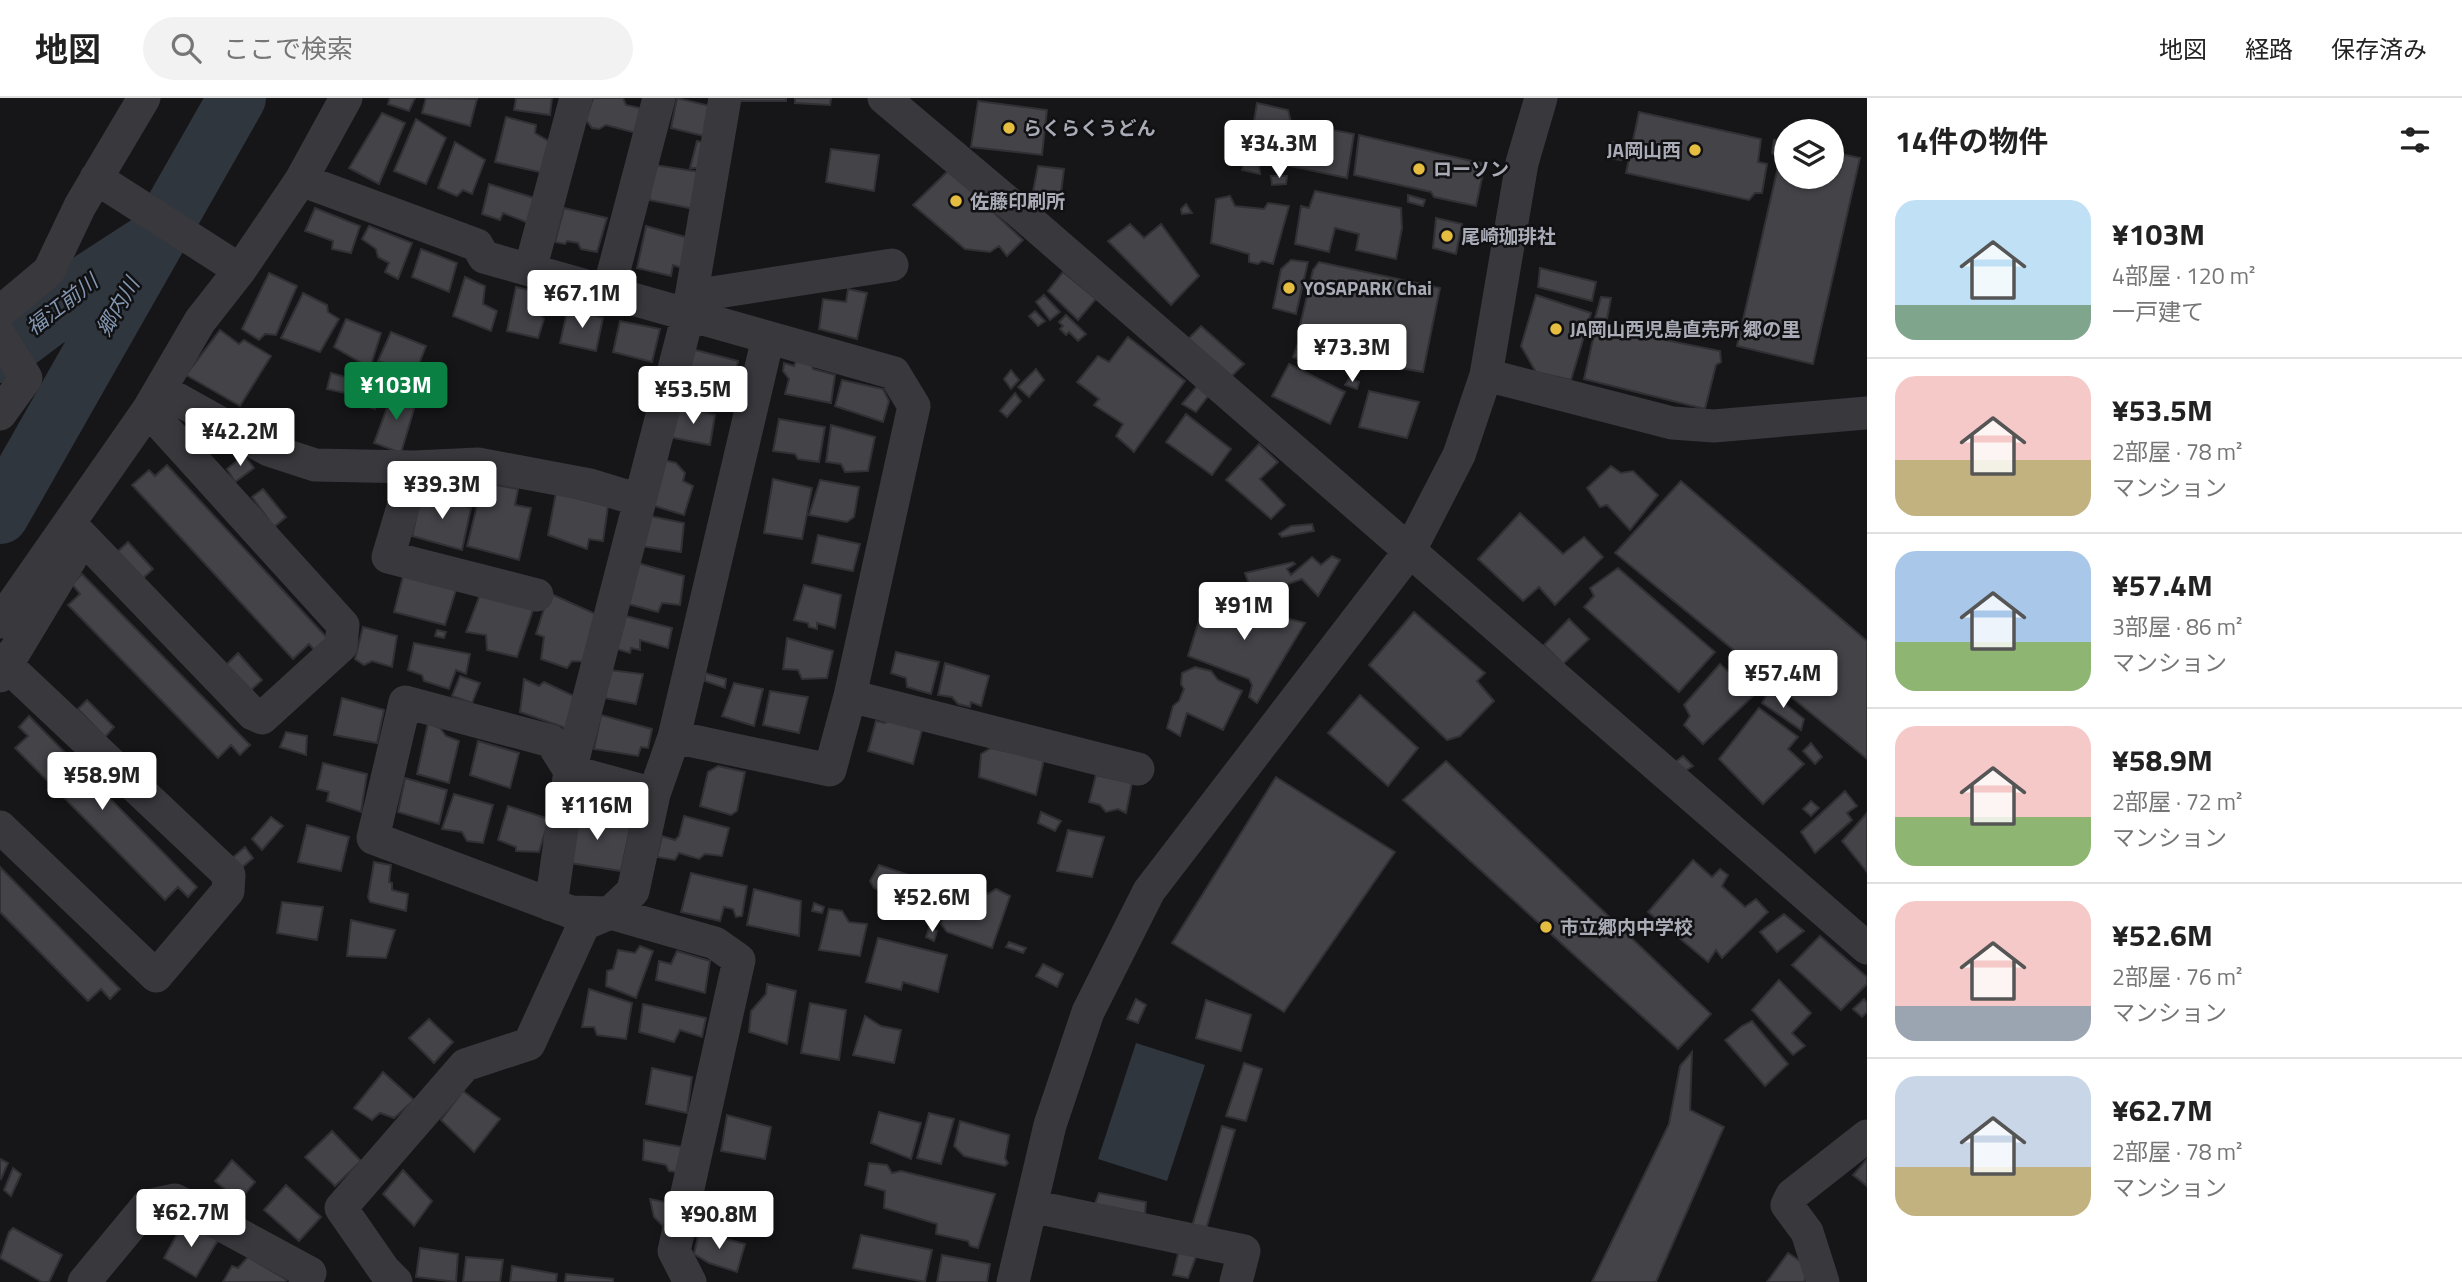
<!DOCTYPE html>
<html lang="ja">
<meta charset="utf-8">
<style>
body{margin:0;font-family:"Titillium Web","Noto Sans JP",sans-serif;background:#f2f2f2;color:#222;height:100vh;display:flex;flex-direction:column;font-size:26px;white-space:nowrap}
*{box-sizing:border-box;margin:0}
p{font-size:23px;color:#767676}
.icon{flex:none;width:38px;height:38px;fill:none;stroke:currentColor;stroke-width:2;stroke-linecap:round;stroke-linejoin:round}
.map{position:relative;flex:1;overflow:hidden}
.drawer{display:flex;flex-direction:column;background:#fff;width:595px}
.drawer>*{flex:none}
.fabs{position:absolute;left:1774px;top:21px;display:grid;gap:14px}
.fabs a{display:grid;place-items:center;width:70px;height:70px;border-radius:50%;background:#fff;box-shadow:0 2px 5px #0004;font-size:35px}
.price{position:absolute;translate:-50% -60px;padding:0 16px;border-radius:7px;background:#fff;color:#222;font-size:23px;line-height:46px;filter:drop-shadow(0 2px 4px #0008)}
.price::after{content:'';position:absolute;left:50%;top:42px;width:21px;height:16px;margin-left:-10px;background:inherit;clip-path:polygon(0 0,100% 0,50% 100%)}
.price.active{background:#0b8043;color:#fff}
ul{padding:0;list-style:none}
li{display:flex;align-items:center;gap:21px;height:175px;padding:0 28px}
li+li{border-top:2px solid #e0e0e0}
li span{display:grid;place-items:center;flex:none;width:196px;height:140px;border-radius:21px;color:#555}
li>.icon{margin-inline-start:auto}
span .icon{width:84px;height:84px;fill:#fffc;stroke-width:1}
li b{font-size:30px}
h2{display:flex;justify-content:space-between;align-items:center;height:84px;padding:0 28px;font-size:30px}
header{display:flex;align-items:center;gap:42px;box-sizing:border-box;height:98px;padding:0 35px;background:#fff;border-bottom:2px solid #e0e0e0}
header strong{font-size:33px}
nav{display:flex;gap:38px;margin-inline-start:auto;font-size:24px}
.search{width:490px;height:63px;background:#f2f2f2;display:flex;align-items:center;gap:18px;box-sizing:border-box;padding:0 24px;border-radius:38px;color:#767676;font-size:26px}
main{display:flex;flex:1;min-height:0}
.map>svg:first-child{display:block}
</style>
<header>
<strong>地図</strong>
<div class="search"><svg class="icon" aria-label="search" viewBox="0 0 24 24"><circle cx="10" cy="10" r="6"/><path d="M15 15l6 6"/></svg>ここで検索</div>
<nav><a>地図</a><a>経路</a><a>保存済み</a></nav>
</header>
<main>
<div class="map">
<svg width="1867" height="1184" viewBox="0 0 1867 1184">
<rect width="100%" height="100%" fill="#161618"/>
<path fill="#2f363d" d="M1136 945 1205 967 1167 1083 1098 1061Z"/>
<g fill="none" stroke-linecap="round" stroke-linejoin="round">
<path stroke="#2f363d" stroke-width="58" d="M0 256 71 203 92 182 149 145
M0 417 237 0"/>
</g>
<path fill="#434348" stroke="#313034" stroke-width="2" d="M390 0H415L409 13 388 6Z
M426 0 477 1 470 28 422 15Z
M516 0H552L550 17 514 12Z
M593 0H623L626 7 640 10 636 35 606 27 599 31 592 30 586 22Z
M677 0 714 9 708 39 671 30Z
M733 0H786V3H733Z
M795 0H831L830 7 795 5Z
M978 3 1047 12 1042 57 971 49Z
M1257 5 1288 12 1291 24 1354 36 1347 80 1248 59Z
M1639 14 1761 41 1758 64 1767 66 1762 95H1755L1749 102 1626 75Z
M382 15 405 25 379 86 349 70Z
M506 19 536 27 535 35 552 45 544 75 495 64Z
M416 21 446 40 426 86 394 73Z
M1359 37 1485 66 1476 108 1434 99 1431 94 1354 77Z
M1774 42 1787 44V79H1832V54L1860 60 1813 266 1737 248 1780 60 1772 55Z
M697 43 706 45 700 70H690Z
M455 44 485 62 472 96 463 92 457 98 438 90Z
M1612 44 1623 46 1621 62 1609 60Z
M831 51 879 57 874 93 826 84Z
M1244 62 1259 67 1260 76 1242 72Z
M655 67 700 74 694 111 649 102Z
M1038 68 1064 71 1059 111 1030 108Z
M949 72 1023 142 1007 158 999 148 990 154 965 151 913 107Z
M1271 78H1287L1286 86 1272 87Z
M489 86 541 102 531 126 503 115 500 122 482 116Z
M1315 93 1401 110 1402 130 1396 161 1356 152 1359 136 1335 130 1329 154 1295 146 1301 108 1309 110Z
M1408 97 1425 102 1423 108 1408 104Z
M1230 98 1235 108 1264 111 1268 105 1289 108 1273 166 1262 163 1258 166 1249 164V156L1211 145 1216 101Z
M1186 106 1192 115 1182 116 1181 111Z
M315 110 360 128 351 155 332 151 333 143 305 133Z
M564 110 607 120 597 154 581 151 578 145 567 143 565 146 555 144Z
M1436 120 1462 126 1456 156 1433 150Z
M1130 126 1144 140 1161 126 1199 178 1171 207 1108 143Z
M369 128 412 145 398 181 385 174 389 165 378 159 376 151 362 141Z
M646 128 689 140 682 170 673 167 671 178 637 170Z
M421 151 457 165 449 194 412 179Z
M1291 162 1308 164 1296 216 1273 210 1281 171Z
M1319 164 1440 190 1423 274 1358 263 1360 249 1356 245 1299 232 1313 172Z
M1540 170 1596 184 1592 203 1538 189Z
M1063 174 1096 201 1078 222 1048 193Z
M269 175 297 188 276 237 265 236 259 242 242 231Z
M465 179 485 188 483 206 497 213 491 233 453 218Z
M516 189 545 196 541 217 544 221 538 240 507 233Z
M848 191 867 195 857 241 819 231 823 201 846 204Z
M303 195 327 207 328 214 339 221 320 254 281 240Z
M1044 197 1060 214 1050 222 1036 204Z
M1536 197 1591 215 1571 282 1536 274 1521 248Z
M1601 199 1611 200 1607 221 1595 220Z
M568 210 603 220 596 253 560 245Z
M1035 213 1045 223 1038 228 1029 218Z
M1066 217 1086 236 1078 243 1069 234 1066 237 1060 231 1063 228 1059 224Z
M346 221 381 235 370 270 334 249Z
M620 223 660 231 652 264 613 254Z
M1201 228 1244 266 1229 281 1186 243Z
M1596 228 1720 253 1721 264 1716 267 1705 311 1584 281Z
M220 232 239 246 244 242 271 258 240 308 186 277Z
M391 234 426 248 415 276 378 263Z
M1128 239 1185 283 1134 354 1116 338 1123 326 1094 307 1099 301 1077 284 1098 258 1109 264Z
M1299 243 1322 251 1314 268 1293 259Z
M688 250 738 263 732 291 682 279Z
M797 261 810 263 813 271 835 277 831 305 785 296 789 281 783 273 784 265 794 268Z
M1289 266 1345 294 1330 326 1272 298Z
M1036 271 1044 282 1029 299 1018 289Z
M1011 272 1019 282 1011 291 1004 281Z
M331 275 383 290 375 311 363 307V299L327 291Z
M1349 281 1359 284 1357 291 1345 287Z
M842 282 883 291 889 303 883 324 835 308Z
M1197 288 1209 297 1196 314 1182 306Z
M1369 293 1419 304 1407 340 1359 329Z
M393 294 417 301 401 355 374 345Z
M1015 295 1021 303 1007 319 1000 313Z
M677 308 715 317 710 347 669 339Z
M1186 316 1231 351 1212 377 1166 344Z
M779 321 825 329 819 364 798 361 795 356 773 353Z
M831 327 875 339 868 373 845 374 841 366 826 364Z
M1259 346 1278 364 1260 381 1285 407 1271 421 1226 382Z
M244 357 254 370 235 384 227 371Z
M660 361 676 365 685 375 683 383 693 388 684 417 648 406Z
M167 367 330 543 317 555 309 546 293 561 132 387 149 372 155 378Z
M1611 368 1621 375 1633 373 1658 397 1630 432 1607 407 1600 409 1587 390Z
M773 381 812 390 802 441 764 435Z
M820 382 859 389 854 419 847 424 809 417Z
M1681 383 1867 543V661L1615 455Z
M479 384 518 391 515 407 531 410 519 462 467 448 478 404 473 401Z
M263 391 286 419 274 429 252 399Z
M422 394 471 410 462 452 412 438Z
M556 395 608 408 603 443 589 441 587 451 548 437Z
M1520 415 1563 456 1584 439 1603 459 1555 507 1539 489 1523 503 1478 461Z
M645 417 684 425 681 454 640 448Z
M1312 426 1314 433 1282 439 1279 436 1291 428Z
M818 437 860 446 853 473 812 465Z
M128 444 153 471 141 482 116 455Z
M1332 458 1340 462 1318 498 1302 481 1253 498 1245 475 1293 464 1295 466 1287 471 1291 477 1312 459 1321 467Z
M634 464 684 478 680 507 662 505 658 514 628 506Z
M1618 470 1715 554 1679 594 1584 509 1594 498 1590 490Z
M404 474 456 492 445 527 394 514Z
M82 476 250 647 240 657 231 647 218 660 68 507 80 496 72 486Z
M804 487 841 497 835 530 817 525V531L809 529 808 525 794 522Z
M481 494 533 512 517 559 487 552 486 537 466 534Z
M549 495 600 518 589 564 572 563 567 570 541 561 544 539 536 536Z
M1206 500 1305 525 1257 605 1249 599 1252 587 1249 581 1188 558Z
M1414 514 1485 575 1477 583 1494 603 1460 638 1447 642 1369 567Z
M626 518 672 530 668 550 640 542V552L631 550 630 555 617 551Z
M1569 521 1589 541 1563 566 1544 547Z
M363 529 397 538 392 569 372 563 364 567 355 561Z
M437 532 446 534 444 540 435 538Z
M787 540 833 553 827 580 802 581 798 572 783 571Z
M414 545 470 556 466 576 456 572 449 591 424 583 422 577 408 572Z
M896 554 939 564 931 596 907 589 906 580 891 575Z
M238 555 262 582 250 593 226 567Z
M945 565 989 578 981 608 971 604 970 609 958 606 952 599 938 597Z
M1720 566 1754 597 1703 646 1684 627 1690 618 1684 607Z
M1195 569 1211 573 1218 582 1242 593 1223 632 1187 615 1180 638 1167 630 1173 608 1179 603 1184 591 1181 586 1182 575Z
M609 572 643 576 636 606 605 600Z
M705 575 726 581 725 590 705 583Z
M460 578 480 585 472 605 452 598Z
M524 581 539 588 544 584 578 600 565 638 563 629 520 614Z
M734 585 763 591 754 628 722 618Z
M770 593 808 599 799 635 763 627Z
M1769 593 1804 621 1801 632 1762 605Z
M1360 597 1418 650 1388 688 1328 635Z
M342 600 384 612 377 645 334 637Z
M87 602 114 629 105 639 78 611Z
M1759 610 1798 639 1788 651 1804 666 1763 706 1719 661Z
M601 617 652 631 648 650 641 649 638 658 594 651Z
M29 618 197 789 188 799 178 789 165 802 15 650 28 638 19 629Z
M891 621 922 632 913 666 868 653 876 623 885 625Z
M428 625 440 630 446 638 459 643 449 685 417 676Z
M286 634 307 638 306 657 280 649Z
M478 643 519 655 510 690 470 677Z
M1811 645 1822 659 1815 666 1803 653Z
M991 650 1044 661 1036 697 979 679 981 656Z
M1683 658 1693 668 1683 674 1674 665Z
M1446 663 1711 916 1678 951 1403 702Z
M323 665 367 676 361 714 327 703 329 694 317 691Z
M718 668 745 674 737 713 731 717 700 708 708 674Z
M1096 677 1132 685 1126 715 1118 711 1106 714 1100 707 1089 704Z
M1276 679 1395 754 1284 914 1172 845Z
M405 680 447 692 439 726 398 714Z
M1845 693 1857 708 1847 715 1852 722 1815 755 1801 734Z
M454 696 493 707 483 745 467 743 462 734 442 731Z
M1811 703 1819 710 1811 718 1803 711Z
M508 708 549 721 539 754 516 753V749L498 742Z
M574 714 631 726 621 773 563 764Z
M1041 714 1061 723 1055 733 1038 725Z
M1867 715V774L1842 743Z
M684 718 729 730 722 758 705 756 699 761 679 755 675 762 657 759 662 738 675 742 679 738Z
M271 719 283 728 262 752 252 741Z
M307 727 349 739 341 773 298 764Z
M1068 732 1104 739 1092 779 1057 773Z
M245 749 253 760 240 771 231 761Z
M1693 762 1712 779 1720 771 1728 777 1722 788 1745 809 1756 801 1768 814 1722 860 1716 852 1708 864 1648 814Z
M374 764 391 767 389 784 392 785V792L408 796 406 813 370 804 368 799Z
M879 767 909 777 899 800 874 790 870 783Z
M0 769 120 891 110 901 101 891 88 903 0 814Z
M691 775 747 788 742 818 736 819 733 811 724 809 720 823 681 814Z
M916 780 928 785 921 806 906 800Z
M957 790 975 795 982 791 988 796 996 791 1010 798 992 850 947 834 941 826 946 810 950 812Z
M754 791 801 803 799 838 747 827Z
M282 804 323 809 317 842 277 835Z
M814 805 824 809 822 815 812 813Z
M829 811 842 813 849 824 867 826 860 858 819 852Z
M1784 816 1804 833 1777 854 1760 834Z
M351 822 395 832 386 860 347 858Z
M929 830 937 833 934 843 926 839Z
M1820 838 1867 879V886L1841 912 1792 867Z
M878 840 947 857 938 894 903 884 901 892 866 884Z
M1009 844 1026 850 1023 855 1006 849Z
M640 848 653 853 636 900 606 888 607 873 613 871 618 852 635 855Z
M677 853 710 863 705 895 656 882 659 863 671 866Z
M1043 866 1063 876 1057 889 1036 878Z
M1779 882 1811 915 1792 935 1805 948 1793 957 1752 912Z
M767 886 796 893 787 946 749 934 751 913 766 896Z
M589 891 632 905 626 941 597 937 594 929H582Z
M1136 901 1146 907 1138 925 1127 921Z
M1864 901 1867 905V914L1862 919 1853 911Z
M1206 902 1251 917 1241 953 1196 940Z
M810 905 846 912 839 962 801 955Z
M643 906 706 920 702 939 680 932 674 944 639 934Z
M865 918 881 928 901 932 894 965 853 957Z
M429 921 453 944 434 965 409 940Z
M1752 923 1788 966 1765 988 1725 942 1742 928Z
M1692 954 1690 1012 1724 1029 1656 1184H1592L1669 1026 1680 968Z
M1244 965 1262 971 1246 1023 1226 1018Z
M652 970 692 979 687 1015 646 1006Z
M383 974 414 1002 394 1020 380 1015 372 1022 354 1010Z
M463 993 500 1021 474 1054 441 1022Z
M879 1014 921 1025 911 1061 871 1045Z
M929 1015 954 1021 941 1066 917 1060Z
M727 1017 771 1029 765 1061 721 1053Z
M960 1023 1009 1037 1005 1060 1008 1065 1005 1068 964 1058 954 1048Z
M1222 1028 1235 1032 1204 1138 1190 1135Z
M332 1033 361 1063 335 1088 305 1059Z
M644 1042 688 1050 683 1075 669 1073 666 1067 643 1062Z
M0 1061 8 1065 1 1081 0 1080Z
M1867 1061V1088L1853 1077Z
M232 1062 255 1084 239 1103 215 1083Z
M869 1065 887 1067 892 1075 901 1073 995 1096 978 1150 970 1148 968 1143 936 1136 937 1126 884 1110 885 1093 865 1087Z
M13 1070 21 1076 11 1098 4 1092Z
M403 1072 432 1103 414 1128 383 1096Z
M286 1087 321 1119 299 1143 264 1112Z
M1099 1095 1146 1104 1145 1116 1095 1106Z
M650 1101 674 1106 667 1132 654 1119Z
M185 1122 218 1142 196 1179 164 1160Z
M13 1130 62 1157 49 1184H42L0 1160 9 1134Z
M699 1134 745 1146 737 1174 709 1165 694 1156Z
M861 1137 932 1152 925 1184 853 1170Z
M1180 1148 1198 1153 1188 1180 1173 1177Z
M420 1150 458 1156 456 1184 416 1179Z
M1788 1155 1809 1169 1804 1184H1767Z
M942 1157 990 1166 987 1184H937Z
M248 1159 287 1182 285 1184H223L232 1168 238 1170Z
M466 1159 503 1162 500 1184H463Z
M512 1168 557 1176 556 1184H510Z
M566 1176 613 1181V1184H565Z"/>
<g fill="none" stroke-linecap="round" stroke-linejoin="round">
<path stroke="#38383d" stroke-width="33" d="M884 0 1023 117 1867 850
M96 80 240 172
M301 82 477 147 484 159 894 275 914 308 850 598 830 672 674 639
M530 172 576 0
M608 195 659 0
M692 198 892 167
M0 214 49 173 80 108 144 0
M0 238 26 280 0 316
M1486 277 1672 325 1714 328 1867 315
M161 292 269 352 315 367 415 369 478 366 590 387 639 402
M415 369 388 459 537 497
M70 426 253 616 262 620 341 548 343 527 148 312
M0 524 148 312 200 223 240 172 301 82 346 0
M0 561 229 777 228 793 156 878 0 729
M0 578 71 460
M850 598 1138 671
M654 696 570 673 551 643 405 604 373 740 571 814 610 815 715 845 739 862 674 1153 690 1184
M551 807 570 673 688 217 725 0
M1031 1108 1244 1153 1236 1184
M84 1184 147 1108 175 1102 310 1175 305 1184
M396 1184 384 1172 341 1110 465 967 529 946 584 826 610 815 633 793 654 696 674 639 768 240
M1013 1184 1050 1027 1088 914 1149 793 1409 454 1459 357 1486 277 1522 65 1541 0
M1823 1184 1807 1134 1787 1107 1792 1097 1867 1038"/>
</g>
<g fill="#e5bd41" stroke="#111113" stroke-width="2.5">
<circle cx="1009" cy="30" r="7"/>
<circle cx="1695" cy="52" r="7"/>
<circle cx="1419" cy="71" r="7"/>
<circle cx="956" cy="103" r="7"/>
<circle cx="1447" cy="138" r="7"/>
<circle cx="1289" cy="190" r="7"/>
<circle cx="1556" cy="231" r="7"/>
<circle cx="1546" cy="829" r="7"/>
</g>
<g text-anchor="middle" stroke-width="5" stroke-linejoin="round" paint-order="stroke">
<g font-size="19" font-weight="bold" fill="#a9acb7" stroke="#111113" text-anchor="start">
<text x="1023" y="37">らくらくうどん</text>
<text x="1681" y="59" text-anchor="end">JA岡山西</text>
<text x="1433" y="78">ローソン</text>
<text x="970" y="110">佐藤印刷所</text>
<text x="1461" y="145">尾崎珈琲社</text>
<text x="1303" y="197">YOSAPARK Chai</text>
<text x="1570" y="238">JA岡山西児島直売所 郷の里</text>
<text x="1560" y="836">市立郷内中学校</text>
</g>
<g font-size="21" font-style="italic" fill="#8396b0" stroke="#111113">
<text transform="translate(62 207) rotate(-38)" y="7">福江前川</text>
<text transform="translate(118 209) rotate(-60)" y="7">郷内川</text>
</g>
</g>
</svg>
<div class="fabs">
<a><svg class="icon" aria-label="layers" viewBox="0 0 24 24"><path d="M12 4l9 5-9 5-9-5zM3 14l9 5 9-5"/></svg></a>
</div>
<b class="price" style="left:1279px;top:82px">¥34.3M</b>
<b class="price" style="left:582px;top:232px">¥67.1M</b>
<b class="price" style="left:1352px;top:286px">¥73.3M</b>
<b class="price active" style="left:396px;top:324px">¥103M</b>
<b class="price" style="left:693px;top:328px">¥53.5M</b>
<b class="price" style="left:240px;top:370px">¥42.2M</b>
<b class="price" style="left:442px;top:423px">¥39.3M</b>
<b class="price" style="left:1244px;top:544px">¥91M</b>
<b class="price" style="left:1783px;top:612px">¥57.4M</b>
<b class="price" style="left:102px;top:714px">¥58.9M</b>
<b class="price" style="left:597px;top:744px">¥116M</b>
<b class="price" style="left:932px;top:836px">¥52.6M</b>
<b class="price" style="left:191px;top:1151px">¥62.7M</b>
<b class="price" style="left:719px;top:1153px">¥90.8M</b>
</div>
<section class="drawer">
<h2>14件の物件<svg class="icon" aria-label="filters" viewBox="0 0 24 24"><path d="M4 7h16M4 17h16"/><circle cx="9" cy="7" r="2"/><circle cx="15" cy="17" r="2"/></svg></h2>
<ul>
<li><span style="background:linear-gradient(#bfe0f5 75%,#7fa58c 0)"><svg class="icon" aria-label="home" viewBox="0 0 24 24"><path d="M3 11l9-7 9 7M6 9v11h12V9"/></svg></span><div><b>¥103M</b><p>4部屋 · 120 m²</p><p>一戸建て</p></div></li>
<li><span style="background:linear-gradient(#f6c9c9 60%,#c2b280 0)"><svg class="icon" aria-label="home" viewBox="0 0 24 24"><path d="M3 11l9-7 9 7M6 9v11h12V9"/></svg></span><div><b>¥53.5M</b><p>2部屋 · 78 m²</p><p>マンション</p></div></li>
<li><span style="background:linear-gradient(#a9c7e8 65%,#8fb573 0)"><svg class="icon" aria-label="home" viewBox="0 0 24 24"><path d="M3 11l9-7 9 7M6 9v11h12V9"/></svg></span><div><b>¥57.4M</b><p>3部屋 · 86 m²</p><p>マンション</p></div></li>
<li><span style="background:linear-gradient(#f6c9c9 65%,#8fb573 0)"><svg class="icon" aria-label="home" viewBox="0 0 24 24"><path d="M3 11l9-7 9 7M6 9v11h12V9"/></svg></span><div><b>¥58.9M</b><p>2部屋 · 72 m²</p><p>マンション</p></div></li>
<li><span style="background:linear-gradient(#f6c9c9 75%,#9aa5b1 0)"><svg class="icon" aria-label="home" viewBox="0 0 24 24"><path d="M3 11l9-7 9 7M6 9v11h12V9"/></svg></span><div><b>¥52.6M</b><p>2部屋 · 76 m²</p><p>マンション</p></div></li>
<li><span style="background:linear-gradient(#c9d6e8 65%,#c2b280 0)"><svg class="icon" aria-label="home" viewBox="0 0 24 24"><path d="M3 11l9-7 9 7M6 9v11h12V9"/></svg></span><div><b>¥62.7M</b><p>2部屋 · 78 m²</p><p>マンション</p></div></li>
</ul>
</section>
</main>
